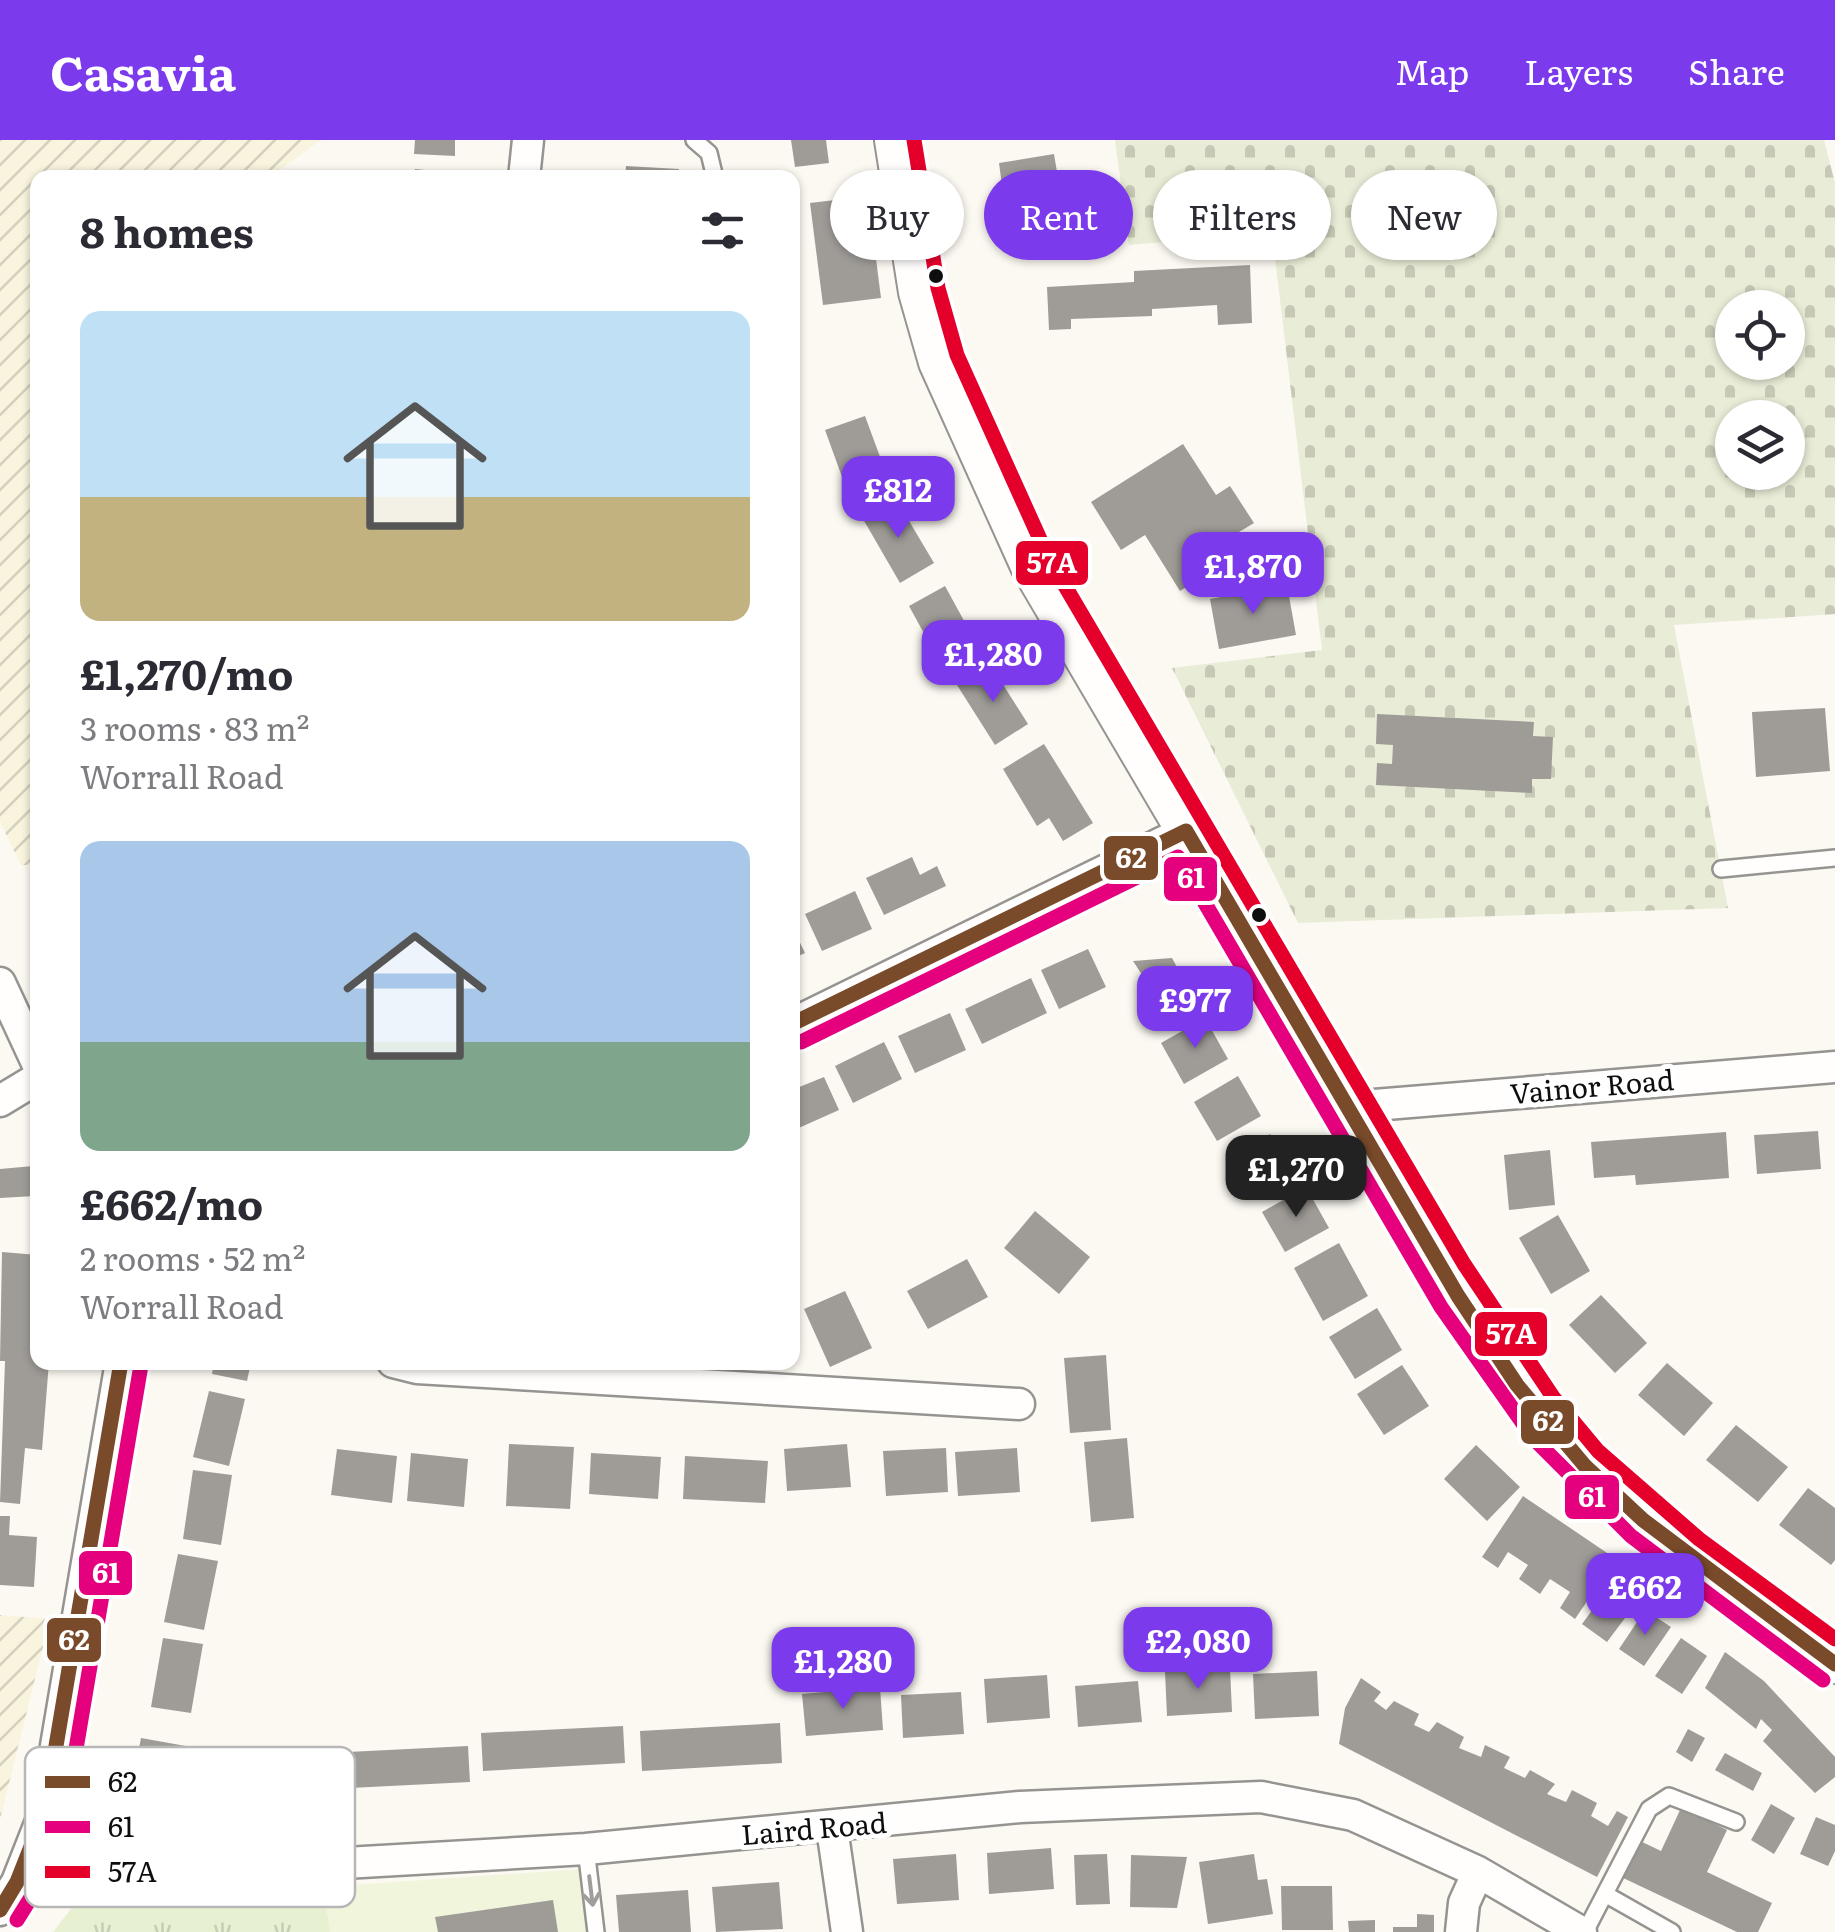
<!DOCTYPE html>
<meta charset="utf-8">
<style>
body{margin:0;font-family:Literata,serif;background:#f7f7f7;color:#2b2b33;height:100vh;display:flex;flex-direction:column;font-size:38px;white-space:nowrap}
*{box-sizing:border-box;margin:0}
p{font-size:32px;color:#7c7c81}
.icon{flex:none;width:55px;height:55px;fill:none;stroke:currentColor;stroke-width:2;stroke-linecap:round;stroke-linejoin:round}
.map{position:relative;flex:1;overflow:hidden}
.sheet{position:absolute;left:30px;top:30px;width:770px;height:1200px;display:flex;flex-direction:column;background:#fff;border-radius:20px;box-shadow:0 2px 8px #0004}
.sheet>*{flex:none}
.hud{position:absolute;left:830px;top:30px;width:855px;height:90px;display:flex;gap:20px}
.tools{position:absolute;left:1715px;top:150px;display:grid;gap:20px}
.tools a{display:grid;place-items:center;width:90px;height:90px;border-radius:50%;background:#fff;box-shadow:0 2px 8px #0004;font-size:50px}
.price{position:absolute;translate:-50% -85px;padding:0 22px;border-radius:20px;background:#7c3aed;color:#fff;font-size:32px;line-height:65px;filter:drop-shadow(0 2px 5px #0008)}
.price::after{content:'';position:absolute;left:50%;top:60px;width:30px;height:22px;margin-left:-15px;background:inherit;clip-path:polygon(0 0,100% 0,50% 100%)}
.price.on{background:#222;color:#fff}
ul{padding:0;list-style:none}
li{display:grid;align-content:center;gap:20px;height:530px;padding:0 50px}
li span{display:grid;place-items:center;height:310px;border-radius:20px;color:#555}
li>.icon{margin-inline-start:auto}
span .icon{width:180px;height:180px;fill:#fffc;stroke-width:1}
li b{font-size:42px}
h2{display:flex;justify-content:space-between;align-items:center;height:120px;padding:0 50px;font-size:42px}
.chip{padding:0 35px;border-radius:45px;background:#fff;box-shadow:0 2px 8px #0004;font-size:35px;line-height:90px}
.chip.on{background:#7c3aed;color:#fff}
header{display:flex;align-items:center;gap:60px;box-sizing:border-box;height:140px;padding:0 50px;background:#7c3aed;color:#fff}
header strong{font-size:48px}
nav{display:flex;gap:55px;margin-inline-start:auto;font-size:35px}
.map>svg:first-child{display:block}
</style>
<header>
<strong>Casavia</strong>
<nav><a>Map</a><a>Layers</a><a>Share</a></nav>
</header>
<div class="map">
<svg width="1835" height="1792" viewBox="0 0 1835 1792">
<defs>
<pattern id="farmland-furrows" width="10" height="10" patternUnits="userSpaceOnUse" patternTransform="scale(2.5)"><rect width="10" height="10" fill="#f9f4de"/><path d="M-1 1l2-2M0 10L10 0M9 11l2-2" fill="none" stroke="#d4d0bd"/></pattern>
<pattern id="grass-tufts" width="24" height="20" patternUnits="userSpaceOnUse" patternTransform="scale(2.5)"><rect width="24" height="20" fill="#e7f1d2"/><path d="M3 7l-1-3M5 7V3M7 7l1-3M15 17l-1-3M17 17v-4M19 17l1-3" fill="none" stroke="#c5cdb3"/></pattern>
<pattern id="cemetery-stones" width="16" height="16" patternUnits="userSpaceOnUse" patternTransform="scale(2.5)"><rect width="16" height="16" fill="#e9ecd6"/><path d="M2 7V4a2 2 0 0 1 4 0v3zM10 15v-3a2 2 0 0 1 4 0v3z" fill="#c7c9b6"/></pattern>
</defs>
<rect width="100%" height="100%" fill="#fcf9f2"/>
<path fill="url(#farmland-furrows)" d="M0 0H321L270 37 38 38 37 725H21L0 682Z
M0 1475 50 1479 0 1679Z"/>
<path fill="url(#grass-tufts)" d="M324 1747 330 1792H53L74 1765Z"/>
<path fill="url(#cemetery-stones)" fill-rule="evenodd" d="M1115 0H1824L1835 43V474L1674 485 1728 768 1298 783 1172 528 1322 510 1272 93 1129 105ZM1732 168H1788V222H1732ZM1732 278H1788V332H1732Z"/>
<path fill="#f0f5db" d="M597 1728 605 1792H330L324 1747Z"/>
<path fill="#9f9c98" d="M415 0H455V16L414 14Z
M791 0H826L829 23 795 27Z
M1054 14 1061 56 1027 62 1025 49 1003 53 999 23Z
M626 26 679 29V38H625Z
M415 29 456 33 455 38H414Z
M868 56 881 158 823 165 810 63Z
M1250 125 1252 183 1218 185 1217 165 1152 169V176L1071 179V189L1049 190 1047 147 1134 142V131Z
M865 276 886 333 846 348 825 290Z
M1183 304 1216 355 1230 346 1254 383 1224 401 1234 417 1180 451 1145 395 1121 410 1091 362Z
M896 359 934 423 900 443 863 379Z
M1287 445 1296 495 1219 509 1210 459Z
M945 446 974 499 938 519 909 466Z
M990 524 1028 584 995 605 957 545Z
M1825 568 1830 631 1756 637 1752 572Z
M1377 574 1534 582 1533 596 1553 597 1551 639H1532V653L1376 645 1377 623 1392 624 1393 605 1376 604Z
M1044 604 1093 683 1063 701 1049 678 1037 686 1003 629Z
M912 717 920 735 937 726 946 746 884 775 866 738Z
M855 751 872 789 822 811 805 774Z
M792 786 805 813 792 819Z
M1088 809 1106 847 1059 869 1041 830Z
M1172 818 1193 857 1167 873 1133 821Z
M1031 838 1047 873 982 904 965 869Z
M950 873 966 910 915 933 898 896Z
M1205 878 1228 919 1184 944 1161 903Z
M884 902 902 939 853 963 835 926Z
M1238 936 1261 976 1217 1001 1194 962Z
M824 937 839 970 792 991V950Z
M1818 991 1821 1029 1757 1034 1754 995Z
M1726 992 1729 1038 1636 1045 1635 1035 1594 1038 1591 1002Z
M1270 994 1294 1034 1256 1056 1232 1016Z
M1550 1010 1555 1065 1509 1070 1504 1015Z
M33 1026 35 1056 0 1058V1029Z
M1306 1047 1329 1088 1285 1112 1262 1072Z
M1035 1071 1090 1117 1059 1154 1004 1108Z
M1558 1075 1590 1131 1551 1154 1519 1098Z
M1339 1103 1368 1156 1323 1181 1294 1128Z
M2 1112 38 1115 36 1218 49 1222 42 1310 25 1308 20 1364 0 1362 5 1221H0Z
M967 1119 988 1157 928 1189 907 1151Z
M845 1151 872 1208 830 1227 804 1169Z
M1601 1155 1647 1203 1615 1233 1569 1185Z
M1377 1168 1402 1210 1355 1239 1329 1197Z
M1106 1215 1111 1290 1070 1293 1064 1218Z
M214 1222H251L247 1241 212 1234Z
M1667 1223 1713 1263 1684 1296 1638 1255Z
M1402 1225 1429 1266 1384 1295 1357 1254Z
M209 1251 245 1259 229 1326 193 1317Z
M1736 1285 1788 1327 1758 1362 1706 1320Z
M1127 1298 1134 1378 1091 1382 1084 1302Z
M509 1304 574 1307 570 1369 506 1366Z
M847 1304 851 1347 787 1351 784 1309Z
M1476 1305 1520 1347 1487 1381 1444 1339Z
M946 1308 948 1352 886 1356 883 1311Z
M1017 1308 1020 1352 958 1356 955 1312Z
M337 1309 397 1316 392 1363 331 1355Z
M411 1313 468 1319 464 1367 407 1361Z
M591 1313 661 1317 658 1359 589 1354Z
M685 1316 768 1321 765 1363 683 1359Z
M193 1330 232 1335 221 1405 183 1399Z
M1808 1348 1835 1368V1420L1831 1425 1779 1385Z
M1523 1356 1616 1419 1575 1479 1560 1468 1570 1452 1550 1439 1540 1454 1519 1439 1528 1425 1508 1412 1498 1428 1482 1417Z
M0 1376H10L9 1395 37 1397 34 1447 0 1445Z
M178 1414 218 1421 204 1490 164 1482Z
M1612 1443 1637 1462 1607 1502 1582 1484Z
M1645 1470 1671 1487 1644 1526 1619 1509Z
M163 1498 203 1504 191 1573 151 1567Z
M1681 1498 1707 1516 1682 1554 1655 1536Z
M1725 1512 1764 1541 1835 1617V1637L1815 1653 1763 1601 1772 1590 1761 1579 1756 1589 1705 1548Z
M1230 1528 1232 1572 1167 1576 1165 1532Z
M1317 1531 1319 1576 1255 1579 1253 1534Z
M1047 1535 1050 1578 987 1583 984 1539Z
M1361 1538 1381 1552 1374 1561 1386 1570 1394 1561 1419 1574 1414 1585 1429 1592 1437 1582 1464 1597 1459 1608 1481 1617 1485 1605 1510 1617 1504 1628 1525 1638 1530 1630 1555 1644 1547 1654 1566 1662 1572 1650 1597 1663 1591 1676 1608 1686 1617 1671 1628 1677 1597 1737 1339 1604 1345 1568Z
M1138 1541 1142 1582 1078 1587 1075 1546Z
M880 1547 883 1590 806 1596 802 1554Z
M961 1552 964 1594 903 1598 901 1555Z
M780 1583 782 1623 642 1631 640 1591Z
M623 1586 625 1623 483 1631 481 1593Z
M1688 1589 1705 1598 1692 1622 1676 1612Z
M141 1598 197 1608 188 1656 132 1645Z
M468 1606 470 1642 330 1649 328 1613Z
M1725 1613 1762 1633 1753 1651 1715 1630Z
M1771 1664 1795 1678 1774 1714 1751 1700Z
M1681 1668 1727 1690 1707 1732 1772 1763 1758 1792H1737L1619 1736 1636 1699 1661 1711Z
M1816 1677 1835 1685V1711L1828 1726 1800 1714Z
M1051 1708 1054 1749 989 1754 987 1713Z
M956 1714 959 1760 897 1764 893 1719Z
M1107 1714 1110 1764 1076 1765 1074 1715Z
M1254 1714 1258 1740 1267 1739 1273 1774 1208 1784 1199 1722Z
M1131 1715 1187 1717 1177 1768 1130 1767Z
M779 1742 783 1789 716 1792 712 1747Z
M1281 1746H1332L1333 1790H1282Z
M688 1750 691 1792H619L616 1755Z
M553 1760 558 1792H438L435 1777Z
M1417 1774 1434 1775V1792H1393V1787H1417Z
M1375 1780V1792H1349L1348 1781Z"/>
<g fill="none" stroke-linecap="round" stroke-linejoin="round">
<g stroke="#959491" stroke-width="20">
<path id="service" d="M694 0 709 13 715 38
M1721 729 1835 718
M586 1709 596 1792
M1605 1754 1672 1792
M1585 1792 1649 1669 1669 1656 1736 1682"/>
</g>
<g stroke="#959491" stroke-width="35">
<path id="minor" d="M524 38 528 0
M0 843 38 925
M792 884 1186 691
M0 961 38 938
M1350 967 1835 927
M393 1222 417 1228 1019 1264
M832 1688 847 1792
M17 1742 586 1709 1020 1667 1261 1657 1353 1675 1478 1732 1581 1792
M0 1770 17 1742 45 1671 121 1222
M1461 1792 1464 1763 1478 1732"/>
</g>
<g stroke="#959491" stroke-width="42">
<path id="tertiary" d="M894 0 918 152 938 222 1030 426 1447 1135 1537 1269 1584 1325 1686 1415 1835 1524"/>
</g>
<use href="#service" stroke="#fffefd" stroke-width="15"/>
<use href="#minor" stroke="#fffefd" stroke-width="30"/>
<use href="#tertiary" stroke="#fffefd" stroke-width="38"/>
<g stroke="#fff" stroke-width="22">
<path id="bus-1" d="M792 884 1186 691 1458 1156 1517 1245 1585 1326 1643 1380 1835 1524
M0 1770 17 1742 45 1671 121 1222"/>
</g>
<g stroke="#fff" stroke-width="22">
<path id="bus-2" d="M801 902 1178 717 1441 1167 1534 1299 1631 1396 1823 1540
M17 1780 35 1751 65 1674 141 1225"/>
</g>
<g stroke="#fff" stroke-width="22">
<path id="bus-3" d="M914 0 938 148 957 215 1048 417 1464 1124 1553 1257 1598 1311 1699 1399 1835 1499"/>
</g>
<use href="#bus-1" stroke="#7a4b2a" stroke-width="15"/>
<use href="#bus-2" stroke="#e5007d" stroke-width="15"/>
<use href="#bus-3" stroke="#e4002b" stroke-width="15"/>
</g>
<defs><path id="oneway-shaft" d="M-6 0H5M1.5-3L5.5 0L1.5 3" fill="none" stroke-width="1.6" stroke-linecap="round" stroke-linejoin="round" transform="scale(2.5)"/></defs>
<use stroke="#9f9e9d" href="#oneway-shaft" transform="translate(591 1751) rotate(83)"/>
<g fill="#0e0e0e" stroke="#fff" stroke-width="4">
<circle cx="936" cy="136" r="9"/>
<circle cx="1259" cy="775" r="9"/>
</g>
<g text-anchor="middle" stroke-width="10" stroke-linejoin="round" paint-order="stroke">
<g font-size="28" fill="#0e0e0e" stroke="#fff">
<text transform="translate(1592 947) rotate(-5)" y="10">Vainor Road</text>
<text transform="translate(814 1689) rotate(-5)" y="10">Laird Road</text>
</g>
</g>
<rect x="25" y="1607" width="330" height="160" rx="15" fill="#fff" stroke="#b7b7b7" stroke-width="2.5"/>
<rect x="45" y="1636" width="45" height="12" fill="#7a4b2a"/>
<rect x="45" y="1681" width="45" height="12" fill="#e5007d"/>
<rect x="45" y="1726" width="45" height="12" fill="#e4002b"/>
<g font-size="28" fill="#0e0e0e">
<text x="108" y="1652">62</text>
<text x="108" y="1697">61</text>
<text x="108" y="1742">57A</text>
</g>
<g stroke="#fff" stroke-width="4">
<rect x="1014" y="399" width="76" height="48" rx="10" fill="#e4002b"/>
<rect x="1102" y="694" width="58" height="48" rx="10" fill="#7a4b2a"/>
<rect x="1162" y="715" width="57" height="48" rx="10" fill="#e5007d"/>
<rect x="1473" y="1170" width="76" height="48" rx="10" fill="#e4002b"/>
<rect x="1519" y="1258" width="57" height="48" rx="10" fill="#7a4b2a"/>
<rect x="1563" y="1333" width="58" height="48" rx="10" fill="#e5007d"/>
<rect x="77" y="1409" width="57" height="48" rx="10" fill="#e5007d"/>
<rect x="45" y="1476" width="58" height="48" rx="10" fill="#7a4b2a"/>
</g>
<g font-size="28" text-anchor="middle" font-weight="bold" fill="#fff">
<text x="1052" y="433">57A</text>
<text x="1131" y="728">62</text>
<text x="1191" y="748">61</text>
<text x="1511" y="1204">57A</text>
<text x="1548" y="1291">62</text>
<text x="1592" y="1367">61</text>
<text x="106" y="1443">61</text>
<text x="74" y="1510">62</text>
</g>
</svg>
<div class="tools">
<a><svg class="icon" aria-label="locate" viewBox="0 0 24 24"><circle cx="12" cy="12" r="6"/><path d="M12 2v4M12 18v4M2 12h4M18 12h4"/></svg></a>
<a><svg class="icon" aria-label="layers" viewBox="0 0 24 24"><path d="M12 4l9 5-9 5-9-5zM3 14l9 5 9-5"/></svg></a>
</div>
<b class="price" style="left:898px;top:401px">£812</b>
<b class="price" style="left:1253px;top:477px">£1,870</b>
<b class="price" style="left:993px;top:565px">£1,280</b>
<b class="price" style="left:1195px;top:911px">£977</b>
<b class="price on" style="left:1296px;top:1080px">£1,270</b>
<b class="price" style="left:1645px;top:1498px">£662</b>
<b class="price" style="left:1198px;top:1552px">£2,080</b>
<b class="price" style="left:843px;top:1572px">£1,280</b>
<div class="hud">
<a class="chip">Buy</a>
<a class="chip on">Rent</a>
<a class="chip">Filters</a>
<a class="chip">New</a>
</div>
<section class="sheet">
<h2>8 homes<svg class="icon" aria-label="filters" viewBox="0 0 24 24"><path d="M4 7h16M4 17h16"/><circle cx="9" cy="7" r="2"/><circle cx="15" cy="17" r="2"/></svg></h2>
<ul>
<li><span style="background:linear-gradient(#bfe0f5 60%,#c2b280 0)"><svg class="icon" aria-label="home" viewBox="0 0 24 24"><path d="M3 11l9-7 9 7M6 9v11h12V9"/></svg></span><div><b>£1,270/mo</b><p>3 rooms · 83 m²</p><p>Worrall Road</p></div></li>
<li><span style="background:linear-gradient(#a9c7e8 65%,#7fa58c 0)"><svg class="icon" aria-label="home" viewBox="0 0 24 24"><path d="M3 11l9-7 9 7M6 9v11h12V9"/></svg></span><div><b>£662/mo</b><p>2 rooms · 52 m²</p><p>Worrall Road</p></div></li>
</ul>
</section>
</div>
